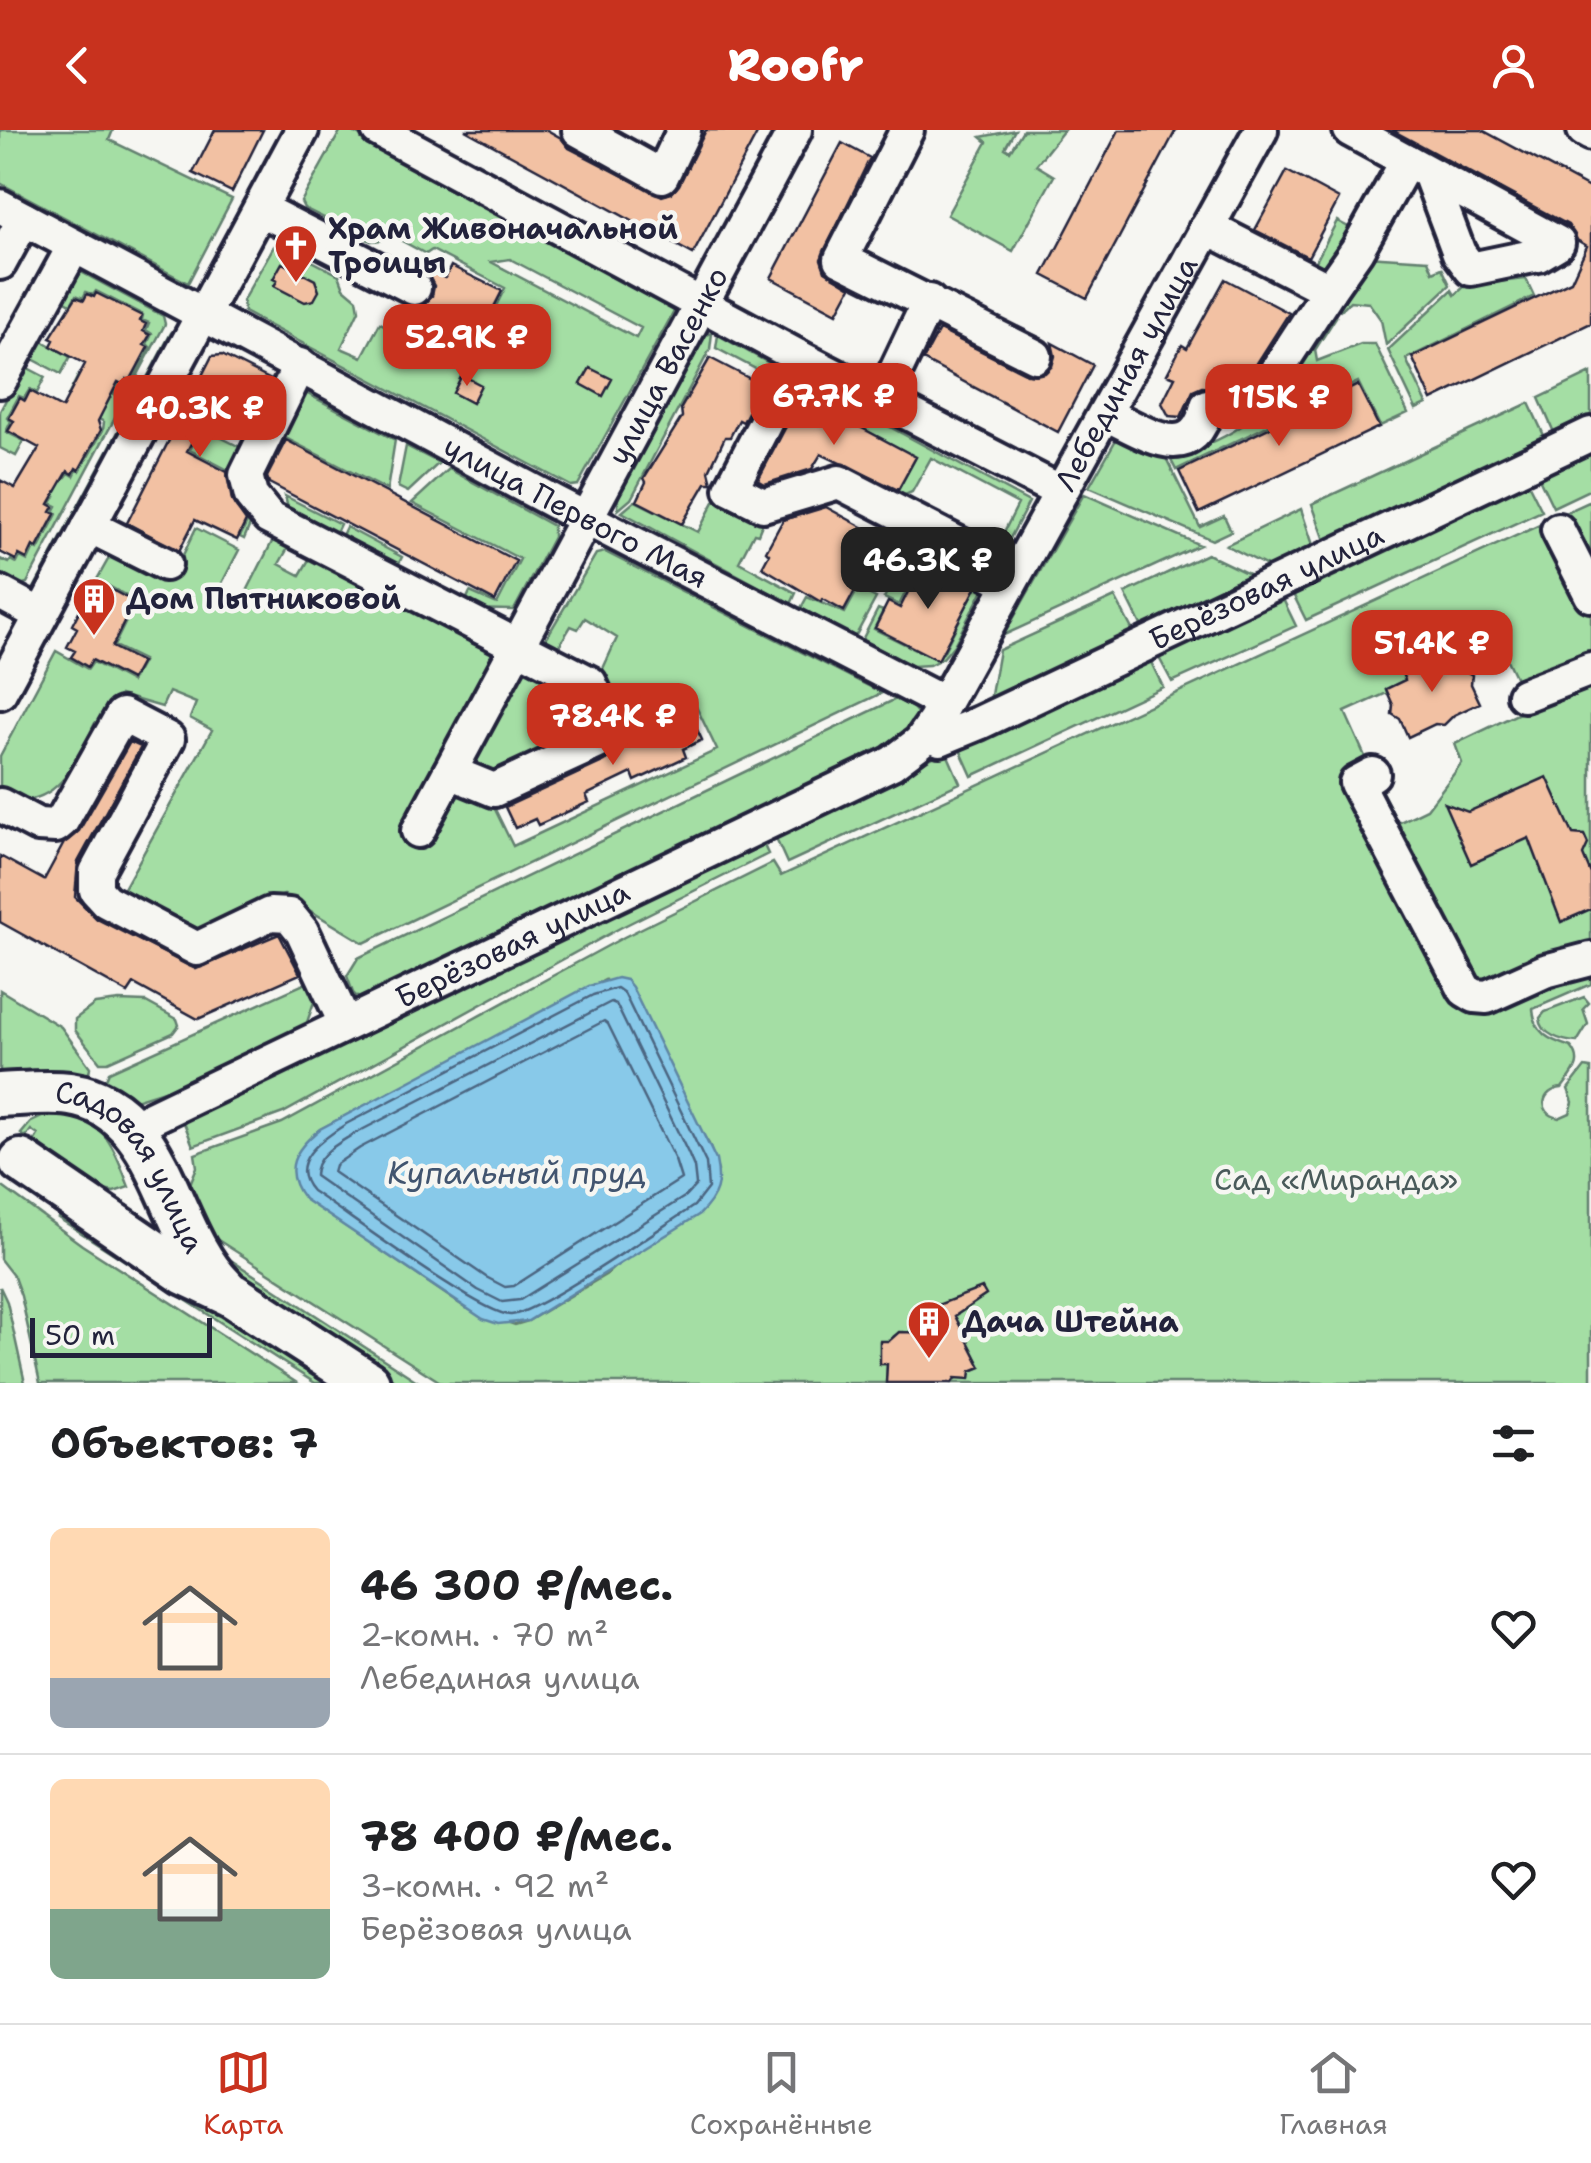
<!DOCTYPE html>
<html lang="ru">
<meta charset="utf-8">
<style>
body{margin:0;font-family:"Shantell Sans",sans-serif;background:#f6f6f6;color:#202124;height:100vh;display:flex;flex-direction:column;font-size:38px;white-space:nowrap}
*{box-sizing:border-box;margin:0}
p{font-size:32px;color:#757577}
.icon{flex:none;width:55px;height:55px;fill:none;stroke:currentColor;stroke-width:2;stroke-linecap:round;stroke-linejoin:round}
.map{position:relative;height:1253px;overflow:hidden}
.drawer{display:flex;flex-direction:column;background:#fff;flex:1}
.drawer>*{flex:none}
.scale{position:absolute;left:30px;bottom:25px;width:182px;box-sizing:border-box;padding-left:10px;border:5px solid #22223b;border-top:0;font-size:28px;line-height:35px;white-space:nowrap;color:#22223b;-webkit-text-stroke:8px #f6f6f2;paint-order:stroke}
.price{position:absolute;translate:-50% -85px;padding:0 22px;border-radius:20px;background:#c8321e;color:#fff;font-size:32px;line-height:65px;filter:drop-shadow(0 2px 5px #0008)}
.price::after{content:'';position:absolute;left:50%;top:60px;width:30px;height:22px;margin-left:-15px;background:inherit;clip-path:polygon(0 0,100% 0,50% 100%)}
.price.on{background:#222;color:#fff}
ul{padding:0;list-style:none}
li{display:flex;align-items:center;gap:30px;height:250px;padding:0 50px}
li+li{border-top:2px solid #e0e0e0}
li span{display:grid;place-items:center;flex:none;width:280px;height:200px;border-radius:15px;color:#555}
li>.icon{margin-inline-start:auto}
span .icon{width:120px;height:120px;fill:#fffc;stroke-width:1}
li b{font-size:42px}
h2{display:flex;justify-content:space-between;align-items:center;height:120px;padding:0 50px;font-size:42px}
header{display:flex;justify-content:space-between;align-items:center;height:130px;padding:0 50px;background:#c8321e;color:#fff;font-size:45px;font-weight:800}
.menu{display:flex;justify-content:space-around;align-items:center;height:140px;border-top:2px solid #e0e0e0;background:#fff;font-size:28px;color:#757577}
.menu a{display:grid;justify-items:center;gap:5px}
.menu .on{color:#c8321e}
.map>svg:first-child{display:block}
</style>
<header><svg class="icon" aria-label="back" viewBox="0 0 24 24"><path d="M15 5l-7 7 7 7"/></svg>Roofr<svg class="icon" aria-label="person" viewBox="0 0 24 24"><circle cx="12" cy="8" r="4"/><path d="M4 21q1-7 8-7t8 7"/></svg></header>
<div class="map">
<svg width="1591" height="1253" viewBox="0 0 1591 1253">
<rect width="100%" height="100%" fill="#f6f6f2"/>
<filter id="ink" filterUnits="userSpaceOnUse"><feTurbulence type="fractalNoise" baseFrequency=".01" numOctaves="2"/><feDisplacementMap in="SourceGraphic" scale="20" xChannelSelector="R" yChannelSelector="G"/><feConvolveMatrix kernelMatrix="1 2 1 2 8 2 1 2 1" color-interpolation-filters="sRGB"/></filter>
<g filter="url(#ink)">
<path fill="#a4dea4" stroke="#638070" stroke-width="2.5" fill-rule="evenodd" d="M0 0H113L109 10 232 69 188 153 0 53Z
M341 0H349L677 176 578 355 571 356 244 182 243 170 274 116 279 114 339 145 344 158 357 169 359 180 341 218 362 227 380 193 466 236 505 158 432 120 426 124 391 105 382 110 371 111 304 78 301 72ZM510 129 641 198 636 208 491 132Z
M1015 0 1005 18 1010 21 1023 0H1064L1036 35 1054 46 1013 121 947 85 987 12 981 7Z
M1337 91 1354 100 1331 145 1312 139Z
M1366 126 1428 130 1433 142 1442 138 1450 155 1386 215 1381 190 1369 173 1350 171 1341 180 1332 174Z
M81 142 163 186 165 194 27 453 16 456 0 447V429L9 433 11 430 17 433 20 427 28 431 34 418 38 420 57 384 54 382 57 376 51 373 55 366 24 349 33 330 66 347 69 343 74 346 77 340 80 341 103 300 104 292 99 289 101 284 68 266 78 246 114 264 119 255 124 257 128 252 131 253 150 217 147 214 152 204 146 200 149 193 142 190 143 185 96 161 93 165 86 162 83 168 76 165 71 174 62 169 74 145 78 147Z
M1526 149 1534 166 1406 229 1427 274 1416 279 1388 220 1452 160 1455 165 1466 155Z
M1326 181 1336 187 1315 220 1317 231 1361 214H1375L1408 283 1380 296 1358 252 1176 340 1168 324C1194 321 1220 311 1243 295 1257 286 1267 275 1284 271L1291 254 1281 245Z
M171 203 177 206 36 464 32 462Z
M712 203 710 219 631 369 618 380V367L704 205Z
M718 205 776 237 764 263 766 251 763 243 716 218Z
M39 209 70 227 61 244 29 227Z
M24 236 45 247 37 263 30 259 24 268 19 266 7 288 11 291 6 302 24 311 16 326 0 318V281Z
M1591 243V290L1556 307 1539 268Z
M797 247 1029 372 954 515 943 528 929 535 913 536 862 510 878 479 883 481 874 499 929 526 943 523 1018 374 931 328 912 362 898 368 896 364 916 327 797 264Z
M298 259 395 310 387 360 274 302Z
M1529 273 1547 312 1327 416 1312 374Z
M208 286 218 291 212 303 248 321 234 350 236 369 255 383 244 409 240 407 252 382 225 369 228 340 190 320Z
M1121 301 1163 322 1200 397 1224 386 1231 401 1212 410 1089 357Z
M406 316 439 333 408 362 398 357Z
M1591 323V359L1553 377 1537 344Z
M449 339 553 396V407L514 480 462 479 470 462 497 474 520 429 412 373Z
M1526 349 1542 381 1306 490 1290 458Z
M1084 364 1200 415 1004 505Z
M285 366 340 394 331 413 289 383Z
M715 370 763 392 758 404 754 403 739 432 796 463 791 474 622 382 635 371 698 402Z
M1591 371V450L1558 386Z
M1301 379 1315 421 1275 440 1226 415Z
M1546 392 1591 482V815L1570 824H1544L1524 839 1475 857 1375 662 1379 656 1398 693 1427 679 1462 633 1455 614 1530 578 1496 507 1436 535 1434 531 1417 534 1405 550 1386 559 1387 563 1345 582 1367 631 1343 644 1461 864 1505 876 1591 845V854L1533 879C1535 904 1549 910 1571 917 1585 933 1572 944 1562 958 1541 960 1537 983 1559 988L1570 983 1573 972 1568 959 1585 937 1591 938V1253H952L955 1248 981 1237 965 1205 911 1206 903 1202 894 1206V1211L880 1212V1234H887L886 1253H442L210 1105 187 1061 197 1037 195 1024 282 993 624 807 773 733 781 746ZM605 850 709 1014 718 1041 607 1144 528 1191 515 1195 466 1178 305 1069C282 1042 296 1018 320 999Z
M346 397 402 427 393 445 337 416Z
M196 398 239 420 218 461 241 473 273 410 288 418 279 434 300 445 311 426 500 513 455 652 488 665 513 716 717 620 689 562 619 595 601 543 617 508 585 488 578 499 571 496 554 524 541 517 596 424 605 422 882 563 364 813 284 765 203 801 123 760 212 600 190 588 196 573 169 562 162 577 120 565 106 593H95C79 624 65 665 27 670L0 661V626L56 521 88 539 93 532 131 552 143 530 114 516 136 471 101 452 90 471 86 469 113 421 171 450Z
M918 414 935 424 916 457 910 454 899 475 884 468 911 417Z
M1207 424 1259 449 1145 503 1125 463Z
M858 459 876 468 855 507 801 478 807 467 845 483Z
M1280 463 1296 496 1172 552 1156 522Z
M1115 467 1136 507 989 576 999 520Z
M1148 526 1163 557 972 646 958 615Z
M521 528 582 560 590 585 573 600 556 624 501 652 461 640Z
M896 569 913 578 918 584 914 604 360 870 353 863 347 846 358 828Z
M946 621 960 653 787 733 773 702Z
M761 709 768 724 620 798 283 983 193 1016 183 990Z
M306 853 315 869 304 901 173 964 170 959 135 970 104 953 109 942Z
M0 860 61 897 90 937 88 949 0 947Z
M1584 867 1589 873 1583 879 1588 894 1577 912C1562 911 1541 905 1540 888L1545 882Z
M119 871 146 872 177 889 179 895 173 903 108 932H100L75 900V889L95 874Z
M50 983C102 982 113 1015 129 1057L114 1062 103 1060 34 1012 38 1005 31 1000 26 1007 21 1004 31 992Z
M0 1055 82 1115 297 1253H40L21 1166 14 1147 0 1129Z
M64 1079 336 1253H315L58 1088Z
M200 1110 420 1253H399L231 1146Z
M0 1157 7 1172 25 1253H0Z"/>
<path fill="#88c9e9" stroke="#5f86a3" stroke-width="2.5" d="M617 848 626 850 632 857 716 1030C721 1054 718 1066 700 1084L528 1191 498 1194 483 1189 304 1069C281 1040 295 1019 320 999L589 856Z"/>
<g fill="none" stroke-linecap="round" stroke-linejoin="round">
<path stroke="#4b6581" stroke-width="2.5" d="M617 858 624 863 706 1033 708 1058 694 1076C663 1096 538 1183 511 1185 483 1186 346 1083 312 1061 286 1032 323 1009 346 994L593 865Z
M611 872 616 874 688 1023 694 1037 696 1055 686 1066 520 1170 502 1172 478 1160 315 1046C315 1025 336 1015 352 1005Z
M604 891 608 894 675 1030 681 1049 514 1156 505 1157 486 1147 333 1042 335 1035 360 1018Z"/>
</g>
<path fill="#f2c1a3" stroke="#22223b" stroke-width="2.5" d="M215 0H263L232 62 193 43Z
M465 0H547L561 8 569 18 662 66 672 63 679 55 706 0H759L693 124Z
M1119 0H1176L1087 168 1043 145Z
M1392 0H1482L1591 59V193L1432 270 1412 227 1571 151 1587 116 1577 110 1568 95Z
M842 13 870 28 821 129 825 141 851 157 837 183 771 148Z
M1287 41 1339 69 1308 127 1255 100Z
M282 133 315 150 319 161 314 170 305 172 274 156 277 151 273 149Z
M451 136 502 161 468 228 417 202 423 190 409 183 412 177 424 175 432 166 434 156 428 145 430 141 445 148Z
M1225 149 1289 183 1245 252 1242 264 1239 262 1225 268 1215 258 1202 257 1193 261 1181 287 1169 286 1162 273 1175 247 1167 244 1182 215 1187 218Z
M96 163 142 186 140 191 146 194 143 201 150 205 144 215 148 217 130 251 127 249 124 255 118 252 98 291 101 300 79 340 76 338 73 344 68 341 49 374 54 377 51 382 55 384 37 418 33 416 27 429 19 425 16 430 0 422V350L15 358 39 318 8 301 14 291 9 288 20 268 25 271 30 261 62 278 85 234 51 216 54 210 50 208 76 167 84 170 87 164 94 167Z
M939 200 1027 244 1045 243 1052 236 1055 226 1052 213 1093 235 1058 302 923 230Z
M222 225 271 250 244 303 207 284 187 321 227 342 232 371 246 391 237 410 195 390 179 421 127 393 212 226Z
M710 228 762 255 743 292 739 290 730 307H725L709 341 712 353H706L682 394 637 371 646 352 644 348 682 287 681 278Z
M590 238 612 249 603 266 581 254Z
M462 245 481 255 472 273 453 263Z
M1358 255 1379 297 1199 383 1179 341Z
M802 266 916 327 898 360 821 324 812 339 765 354 758 350Z
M286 310 516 431 495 471 269 353 267 347Z
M826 377 866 399 853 423 870 433 844 481 822 469 821 472 762 437 769 424 766 421 783 390Z
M931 432 976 458 938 530 875 498 888 472 900 478 911 456 917 460Z
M101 454 134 472 112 517 141 532 131 550 92 530 88 537 71 527 75 521 67 517 77 498 72 495 85 470 91 473Z
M1457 525 1464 540 1472 545 1471 554 1480 573 1454 585 1444 595 1435 594 1408 607 1400 589 1392 584 1393 575 1386 559 1405 550 1403 546 1417 534 1435 531 1436 535Z
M686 576 702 610 683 619 686 627 635 651 632 643 586 665 589 672 538 695 535 689 515 698 505 677 605 631 619 619 626 605Z
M130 612 141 617 78 732 75 767 97 789 196 839 279 804 300 844 198 889 134 854 128 863 0 792V726L44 750 64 713 79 701Z
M1547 647 1573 704 1584 705 1588 714 1583 725 1591 744V779L1561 792 1529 708 1471 734 1444 673 1468 682Z
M982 1158 986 1165 955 1186 981 1237 971 1241 970 1249 955 1248 952 1253H886L887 1234H880V1211H889L899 1202 931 1203 922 1181Z"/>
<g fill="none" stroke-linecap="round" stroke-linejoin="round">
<g stroke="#22223b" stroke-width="40">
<g id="minor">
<path d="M378 0 799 227 1061 362"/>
<path d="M579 0 662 46 684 0"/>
<path d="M907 0 841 129 1035 226"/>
<path d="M1350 0 1558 113 1538 125 1471 139 1459 123 1429 43"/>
<path d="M1584 0 1591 4"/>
<path id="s1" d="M0 76 554 372 944 573"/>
<path d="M260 79 414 158"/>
<path d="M1205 100 1222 105 1329 160 1357 120 1407 31"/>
<path d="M0 133 24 89"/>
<path d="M799 227 731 359 763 375 839 352 961 415 972 433 1010 454"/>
<path d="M300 235 246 345 251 366 269 388 590 553 607 590 606 604 596 613 494 660 450 642"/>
<path d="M0 251 74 116"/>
<path d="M1262 263 1329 160"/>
<path d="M882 270 929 171"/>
<path d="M1105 284C1143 301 1193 339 1207 276"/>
<path d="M89 396 165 434"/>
<path d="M1558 400 1591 465"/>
<path d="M0 463 41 485"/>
<path d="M0 562 302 0"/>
<path d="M1524 565 1591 539"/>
<path id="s2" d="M940 609 979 593 1591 304"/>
<path d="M1373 644 1356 653 1465 860 1475 866 1487 867 1545 841 1591 829"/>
<path d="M0 675 38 695 56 696 62 691 122 585 168 609 96 742V760L106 771 197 819 270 784 289 785 302 801 345 893"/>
<path id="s3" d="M418 701 795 0"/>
<path id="s4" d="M132 997 892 633 920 612 934 592 1261 0"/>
</g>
</g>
<g stroke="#22223b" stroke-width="50">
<g id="major">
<path id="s5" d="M0 965C23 964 48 961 70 964 165 978 165 1101 224 1158"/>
<path d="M21 1031 185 1143 232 1165 368 1253"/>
</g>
</g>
<use href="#minor" stroke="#f6f6f2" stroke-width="32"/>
<use href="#major" stroke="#f6f6f2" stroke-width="42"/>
</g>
</g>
<defs>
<g id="church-pin" transform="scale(2.25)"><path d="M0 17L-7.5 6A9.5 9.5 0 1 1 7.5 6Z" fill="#c8321e" stroke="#f6f6f2"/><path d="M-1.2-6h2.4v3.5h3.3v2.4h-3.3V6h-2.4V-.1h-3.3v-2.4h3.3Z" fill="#fff"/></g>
<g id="building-pin" transform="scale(2.25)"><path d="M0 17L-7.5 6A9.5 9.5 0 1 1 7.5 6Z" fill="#c8321e" stroke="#f6f6f2"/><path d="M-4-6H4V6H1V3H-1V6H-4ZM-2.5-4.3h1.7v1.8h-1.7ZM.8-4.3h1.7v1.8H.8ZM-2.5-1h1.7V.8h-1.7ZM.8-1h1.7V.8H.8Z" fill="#fff"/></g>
</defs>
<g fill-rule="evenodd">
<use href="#church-pin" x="296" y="116"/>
<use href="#building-pin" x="94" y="469"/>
<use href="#building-pin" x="929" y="1192"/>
</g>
<g text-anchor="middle" stroke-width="9" stroke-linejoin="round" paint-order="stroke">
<g font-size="30" font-weight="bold" fill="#22223b" stroke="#f6f6f2" text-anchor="start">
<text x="328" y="109">Храм Живоначальной<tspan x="328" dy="34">Троицы</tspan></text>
<text x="126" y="479">Дом Пытниковой</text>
<text x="962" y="1202">Дача Штейна</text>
</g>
<g font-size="30" fill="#22223b" stroke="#f6f6f2">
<text dy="10" stroke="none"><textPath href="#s3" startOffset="528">улица Васенко</textPath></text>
<text dy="10" stroke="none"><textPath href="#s4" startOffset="1300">Лебединая улица</textPath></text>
<text dy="10" stroke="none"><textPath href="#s1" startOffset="652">улица Первого Мая</textPath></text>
<text dy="10" stroke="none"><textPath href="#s2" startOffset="360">Берёзовая улица</textPath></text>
<text dy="10" stroke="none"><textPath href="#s4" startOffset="422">Берёзовая улица</textPath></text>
<text dy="10" stroke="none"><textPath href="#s5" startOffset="168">Садовая улица</textPath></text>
</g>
<g font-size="30" fill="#495a5a" stroke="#f6f6f2">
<text x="1336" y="1060">Сад «Миранда»</text>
</g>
<g font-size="32" font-style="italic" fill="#41546f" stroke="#f6f6f2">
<text x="517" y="1054">Купальный пруд</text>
</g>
</g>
</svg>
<div class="scale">50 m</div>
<b class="price" style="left:467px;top:259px">52.9K ₽</b>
<b class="price" style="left:834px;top:318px">67.7K ₽</b>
<b class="price" style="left:1279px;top:319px">115K ₽</b>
<b class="price" style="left:200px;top:330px">40.3K ₽</b>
<b class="price on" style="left:928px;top:482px">46.3K ₽</b>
<b class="price" style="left:1432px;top:565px">51.4K ₽</b>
<b class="price" style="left:613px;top:638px">78.4K ₽</b>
</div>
<section class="drawer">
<h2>Объектов: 7<svg class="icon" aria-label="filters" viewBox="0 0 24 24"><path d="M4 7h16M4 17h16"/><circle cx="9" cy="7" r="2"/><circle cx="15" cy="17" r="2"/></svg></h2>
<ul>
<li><span style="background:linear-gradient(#ffd9b3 75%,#9aa5b1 0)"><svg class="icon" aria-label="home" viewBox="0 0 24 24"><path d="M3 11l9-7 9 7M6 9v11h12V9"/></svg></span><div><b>46 300 ₽/мес.</b><p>2-комн. · 70 m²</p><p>Лебединая улица</p></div><svg class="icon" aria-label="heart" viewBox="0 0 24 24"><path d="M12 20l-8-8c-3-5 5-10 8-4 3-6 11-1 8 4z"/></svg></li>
<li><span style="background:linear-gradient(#ffd9b3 65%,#7fa58c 0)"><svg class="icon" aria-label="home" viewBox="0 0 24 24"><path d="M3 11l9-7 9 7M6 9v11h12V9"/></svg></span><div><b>78 400 ₽/мес.</b><p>3-комн. · 92 m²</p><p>Берёзовая улица</p></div><svg class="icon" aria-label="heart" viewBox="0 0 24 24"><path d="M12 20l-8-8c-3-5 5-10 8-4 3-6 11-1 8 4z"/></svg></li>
</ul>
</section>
<nav class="menu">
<a class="on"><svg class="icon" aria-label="map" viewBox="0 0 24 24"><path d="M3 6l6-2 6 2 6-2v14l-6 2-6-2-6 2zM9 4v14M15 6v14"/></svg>Карта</a>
<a><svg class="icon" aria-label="saved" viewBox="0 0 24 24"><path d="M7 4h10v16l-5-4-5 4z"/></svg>Сохранённые</a>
<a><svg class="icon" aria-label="home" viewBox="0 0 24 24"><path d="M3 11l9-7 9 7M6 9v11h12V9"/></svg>Главная</a>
</nav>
